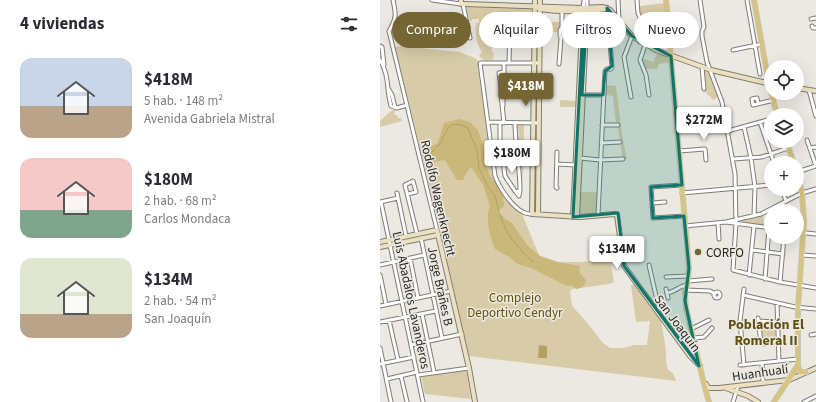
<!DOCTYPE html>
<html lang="es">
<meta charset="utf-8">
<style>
body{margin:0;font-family:"Source Sans 3",sans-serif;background:#f7f7f7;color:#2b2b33;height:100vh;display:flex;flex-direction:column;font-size:15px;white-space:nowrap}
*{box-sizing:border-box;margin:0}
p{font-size:13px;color:#7c7c81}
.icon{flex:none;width:22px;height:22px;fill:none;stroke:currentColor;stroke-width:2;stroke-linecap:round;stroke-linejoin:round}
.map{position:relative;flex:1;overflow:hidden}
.side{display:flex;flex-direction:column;background:#fff;width:380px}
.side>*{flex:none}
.hud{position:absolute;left:12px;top:12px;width:364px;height:36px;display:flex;gap:8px}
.tools{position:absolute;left:384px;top:60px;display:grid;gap:8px}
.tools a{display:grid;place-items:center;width:40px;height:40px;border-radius:50%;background:#fff;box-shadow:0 4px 16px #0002;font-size:20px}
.price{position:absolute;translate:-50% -34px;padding:0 9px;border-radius:4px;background:#fff;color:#222;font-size:13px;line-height:26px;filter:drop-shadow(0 1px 2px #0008)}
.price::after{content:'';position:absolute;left:50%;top:24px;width:12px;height:9px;margin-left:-6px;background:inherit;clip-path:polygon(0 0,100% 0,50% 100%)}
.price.selected{background:#756533;color:#fff}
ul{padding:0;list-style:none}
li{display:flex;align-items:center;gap:12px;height:100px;padding:0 20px}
li span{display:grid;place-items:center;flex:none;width:112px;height:80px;border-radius:12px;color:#555}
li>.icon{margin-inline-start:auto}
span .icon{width:48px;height:48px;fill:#fffc;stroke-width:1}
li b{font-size:17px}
h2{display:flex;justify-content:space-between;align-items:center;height:48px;padding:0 20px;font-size:17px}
.tag{padding:0 14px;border-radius:18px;background:#fff;box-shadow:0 4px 16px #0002;font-size:14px;line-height:36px}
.tag.selected{background:#756533;color:#fff}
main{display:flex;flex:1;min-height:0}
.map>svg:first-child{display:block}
</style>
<main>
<section class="side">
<h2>4 viviendas<svg class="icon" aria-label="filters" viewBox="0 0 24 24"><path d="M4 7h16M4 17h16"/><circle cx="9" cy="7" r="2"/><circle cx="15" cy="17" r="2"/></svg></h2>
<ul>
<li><span style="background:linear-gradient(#c9d6e8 60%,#b9a48a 0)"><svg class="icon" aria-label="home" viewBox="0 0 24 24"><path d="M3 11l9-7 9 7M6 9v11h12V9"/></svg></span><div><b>$418M</b><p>5 hab. · 148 m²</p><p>Avenida Gabriela Mistral</p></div></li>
<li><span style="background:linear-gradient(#f6c9c9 65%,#7fa58c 0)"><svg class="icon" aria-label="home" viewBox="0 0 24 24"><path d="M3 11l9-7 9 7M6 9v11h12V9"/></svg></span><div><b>$180M</b><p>2 hab. · 68 m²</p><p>Carlos Mondaca</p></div></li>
<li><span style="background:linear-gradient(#dfe7d0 70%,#b9a48a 0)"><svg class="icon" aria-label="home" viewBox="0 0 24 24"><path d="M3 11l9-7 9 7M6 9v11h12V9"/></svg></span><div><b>$134M</b><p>2 hab. · 54 m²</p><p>San Joaquín</p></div></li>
</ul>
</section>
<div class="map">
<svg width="436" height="402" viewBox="0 0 436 402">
<rect width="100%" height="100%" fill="#ebe9e1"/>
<path fill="#d8cca8" d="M285 3 286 15 261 19 258 14 260 6Z
M86 6 153 8V19H114V20H113L114 25 112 29C116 34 116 45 111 50 114 53 115 57 112 60H104L101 58 99 55 102 52C96 43 95 34 96 23H99V19H92V21H90Z
M162 22H180V27L178 29V32H162Z
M24 45 29 47 80 52 97 59 114 176 119 189 142 214 159 255 178 262H202L230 259 234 282 229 284 192 289 190 291 192 306 204 319 223 343 230 348H244L254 345H267L270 321 256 322 251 285 254 284 281 320 286 350V362L288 370 293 373 296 381 89 356 55 209 15 47Z
M278 53 286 56 290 62 279 64 277 69H266L262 64V58L273 62Z
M323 70 328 71 330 73 338 97 333 100 325 91Z
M226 85 236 86 242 135 247 159 243 160 238 128 236 124 233 96 226 95Z
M180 100 197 101V107H180Z
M16 109 14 115H17L18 118H21L22 121 0 127V121L11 111Z
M137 124H144L143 178 136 135H139Z
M155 124H157L156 211H154Z
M200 192H217L216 213 199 215Z
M383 215 384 226 360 223 358 221Z
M382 322 395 324 396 341 383 342 381 323Z
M86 370 91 399 45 394 41 376 56 373Z"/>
<path fill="#cab77a" d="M79 119 90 122 98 130 106 154V165L110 176 116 183 123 196 124 206 118 211 125 219 131 222 148 246 161 257 178 262 200 266 199 272 206 280 203 287 197 289 191 285 187 286 151 268 138 264 126 255 115 249C110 237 105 219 110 206L103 185 91 167 87 172 83 180H77L65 160 53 162 51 169 46 170 43 153 46 149 58 143 64 123Z"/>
<path fill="#b3a064" d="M159 345 167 346V358H158Z"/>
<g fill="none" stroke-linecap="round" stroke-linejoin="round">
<path stroke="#b3a064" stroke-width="1" d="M57 147C68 136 64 116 88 128L97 151 99 168 107 185 115 196 119 212
M44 160 55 149
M120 214C125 234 138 248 153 262"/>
<g stroke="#7f7d77" stroke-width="5">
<path id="street" d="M13 0C16 14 17 18 9 31L57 230
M52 0 81 4
M238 0 239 21
M257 0 258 13 262 22 263 28 260 42
M320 0 324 27 322 31V36L327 62 342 102 355 174 356 224 353 270 400 282 436 288
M367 0 380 74
M83 4 90 38
M203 8 204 0
M207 8V0
M431 19 436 18
M432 26 433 28H436
M265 45 260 60 266 75 269 95
M0 46 2 47 4 65
M353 50 382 44
M0 60C10 77 6 89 11 106L17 108 27 105
M129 63 130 28
M179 64 181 38 180 35V30L182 27V10
M322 67 324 89
M123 72 119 73 121 87H124V63
M8 88 12 95 15 107
M429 90 436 116
M202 95H224
M251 97 244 57 252 36
M378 104 377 98 372 99 373 105 390 101H392
M123 106V93L121 95 124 123
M296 118 321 115
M109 122 159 123
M380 122 394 163
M120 123V139L125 176 135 191 137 192 140 190C140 167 135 145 135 123
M222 125H238
M364 127 371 158 375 187 374 216
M348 131 391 119
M427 140 436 166
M221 143 240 142
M430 148 436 147
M299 151 325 149 326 160
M200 158 220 160 243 159
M353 159 382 157 408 148
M177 164 196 165
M417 172 436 166
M302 185 271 187 273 218 304 216
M177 188 176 187 177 152
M402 189 406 201
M136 192 139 196 140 190
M17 193 26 236
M302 193 391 185
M28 194 36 192 33 181 25 185 37 234
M0 202 18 198
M1 202 43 402
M404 202V211
M272 203 285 202
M152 214C149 214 146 214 143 212 132 207 119 187 115 176L100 63H159
M218 215 225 71 227 69H231L232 67 227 8
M346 222 381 214 422 193 436 189
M338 223 339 239
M305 226 346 222 391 228
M417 232 436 234
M41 238 62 338
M372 250 403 254
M422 255 436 256
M30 258 38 298
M0 265 44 255
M269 265 279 309 278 313
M0 275 6 304
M369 275 374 226
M286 277 308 276
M385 279 389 228
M308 281 332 279
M400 282 404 237
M286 289 288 298
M306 290 330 291 335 294
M334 295a3 3 0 1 1 6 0a3 3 0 1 1-6 0Z
M287 293C295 292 299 286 307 285
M363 295 415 307 436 309
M397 303 399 361
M0 306 71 291
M42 314 54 372
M378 318 381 342 384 344 398 342
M9 320 18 360
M379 321 398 322
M0 322 56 311
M311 329 329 320
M431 335 436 334
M313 338 324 337 332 328
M31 345 82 334
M0 348 11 402
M382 363 383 383
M0 364 34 357
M360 365 418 359
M364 365 360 321 364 289
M38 375 89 368
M21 376 27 402
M7 379 37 372
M353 402 358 386
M424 402 436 396"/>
</g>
<g stroke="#7f7d77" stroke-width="6">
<path id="secondary" d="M81 0V4H84L203 8 223 7 230 10 240 22 252 36 276 50 331 70 391 84
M155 0 152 214 200 217 235 214 237 215 244 266 310 356 320 366
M158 8C167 12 218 13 227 8
M417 88 436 91
M158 214 160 0
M193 217 203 8
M197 217 207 8
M0 242 57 230 89 368 95 402
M0 247 58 235
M326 384 328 388H341
M339 388 409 380 436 368
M346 388 368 396 378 402"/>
</g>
<g stroke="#c7c7c6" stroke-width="6">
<path id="primary" d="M286 0 309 268 308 281 305 293 306 308 324 384 329 402
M374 0 389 84 397 115
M406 141 414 163
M418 367 421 372H426
M394 402 418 365V307L424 221 422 193 417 173"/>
</g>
<use href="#street" stroke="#fff" stroke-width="3"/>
<use href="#secondary" stroke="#ebe1c0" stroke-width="4"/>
<use href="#primary" stroke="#d7c480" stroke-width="4.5"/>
</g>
<path fill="#0f766e" fill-opacity="0.2" stroke="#0f766e" stroke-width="3" stroke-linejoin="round" d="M227 8 252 36 291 56 302 185 271 187 273 218 304 216 309 268 305 301 319 366 244 266 238 213 193 217 202 44 205 45 202 95H223L225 71 232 66Z"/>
<circle fill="#756533" stroke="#ebe9e1" stroke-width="1.5" cx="318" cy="252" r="4"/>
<g text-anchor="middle" stroke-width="3" stroke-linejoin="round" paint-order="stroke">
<g font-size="13" fill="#282724" stroke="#ebe9e1">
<text transform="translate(59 198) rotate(77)" y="5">Rodolfo Wagenknecht</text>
<text transform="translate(61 286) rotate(78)" y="5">Jorge Brañes B</text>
<text transform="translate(32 300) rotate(78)" y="5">Luis Abadalos Lavanderos</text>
<text transform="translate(298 323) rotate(53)" y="5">San Joaquín</text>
<text transform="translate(380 372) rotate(-8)" y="5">Huanhualí</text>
</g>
<g font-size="13" fill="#282724" stroke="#ebe9e1" text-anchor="start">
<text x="326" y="257">CORFO</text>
</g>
<g font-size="13" fill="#634f00" stroke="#ebe9e1">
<text x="135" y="302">Complejo<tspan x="135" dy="15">Deportivo Cendyr</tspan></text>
</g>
<g font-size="14" font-weight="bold" fill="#614f12" stroke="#ebe9e1">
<text x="386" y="329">Población El<tspan x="386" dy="16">Romeral II</tspan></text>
</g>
</g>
</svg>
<div class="tools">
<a><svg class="icon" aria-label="locate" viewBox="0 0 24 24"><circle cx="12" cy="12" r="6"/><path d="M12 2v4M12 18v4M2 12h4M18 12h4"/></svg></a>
<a><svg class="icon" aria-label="layers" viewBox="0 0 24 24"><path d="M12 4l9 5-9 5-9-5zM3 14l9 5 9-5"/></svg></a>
<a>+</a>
<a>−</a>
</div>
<b class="price selected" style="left:146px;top:107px">$418M</b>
<b class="price" style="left:324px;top:141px">$272M</b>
<b class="price" style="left:132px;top:174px">$180M</b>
<b class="price" style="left:237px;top:270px">$134M</b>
<div class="hud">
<a class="tag selected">Comprar</a>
<a class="tag">Alquilar</a>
<a class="tag">Filtros</a>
<a class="tag">Nuevo</a>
</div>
</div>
</main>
